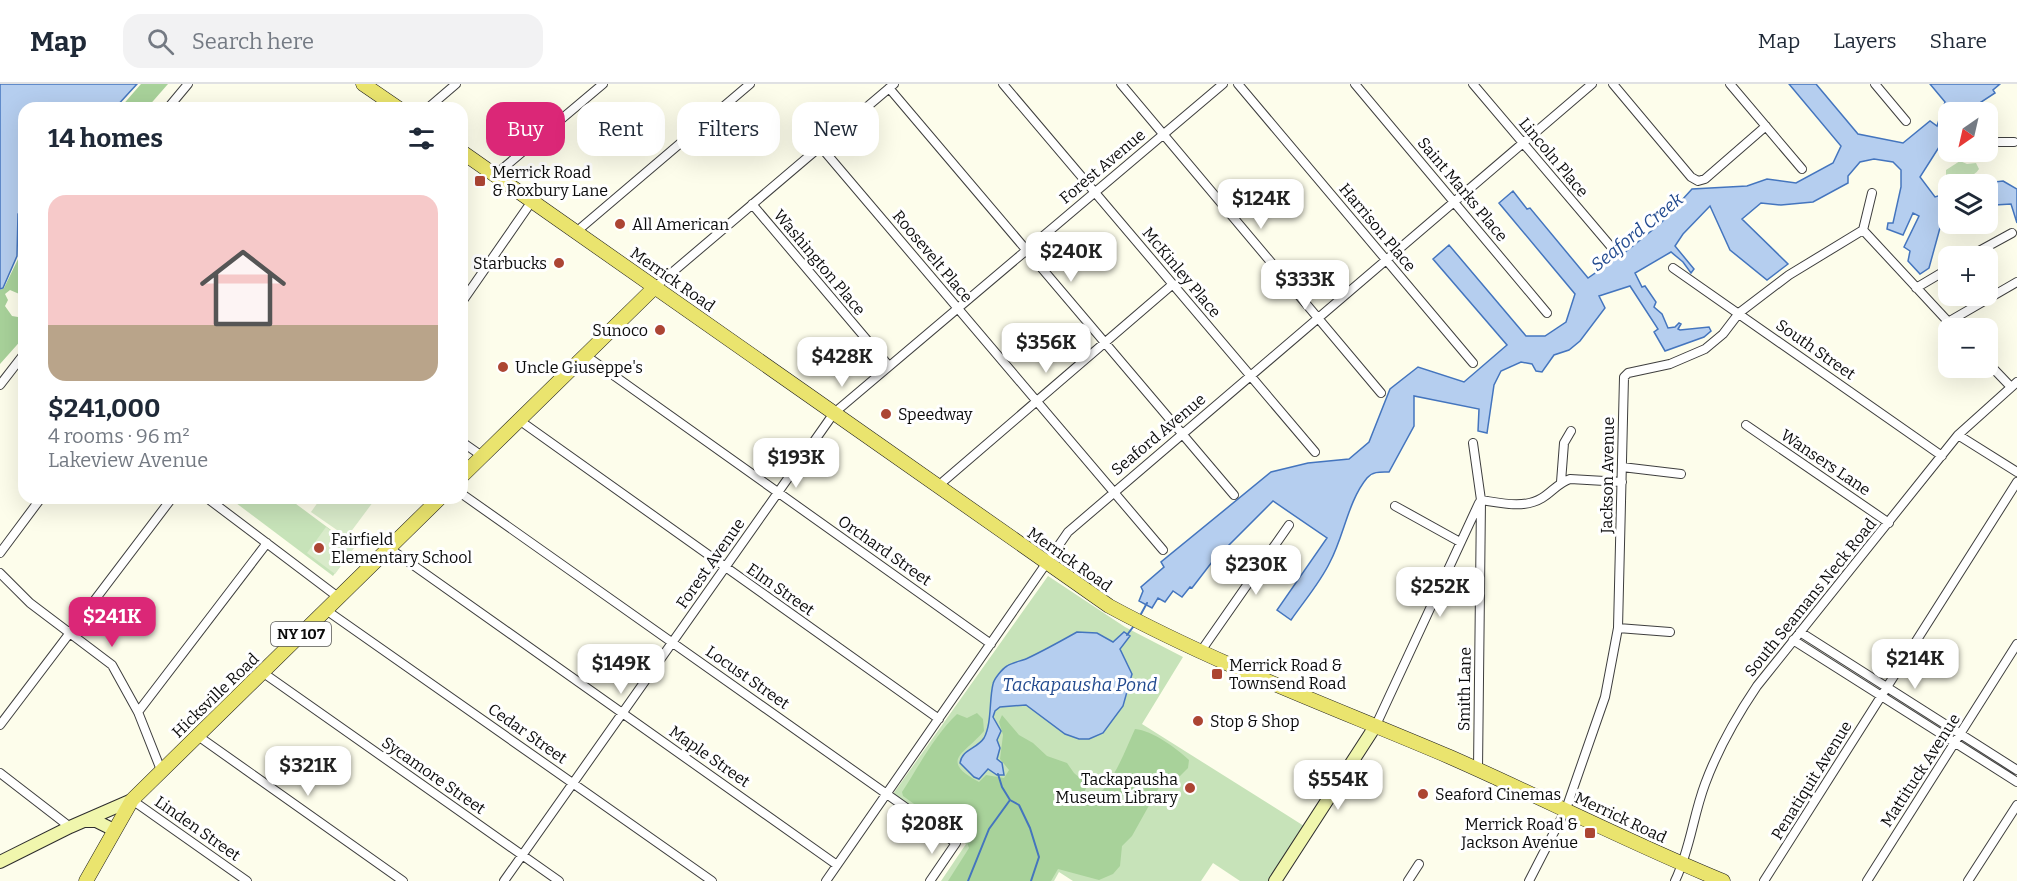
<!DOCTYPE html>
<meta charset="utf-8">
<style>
body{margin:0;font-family:Bitter,serif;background:#f2f2f3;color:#1f2937;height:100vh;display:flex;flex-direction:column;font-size:22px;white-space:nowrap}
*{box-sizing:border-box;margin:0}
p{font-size:20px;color:#747a83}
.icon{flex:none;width:33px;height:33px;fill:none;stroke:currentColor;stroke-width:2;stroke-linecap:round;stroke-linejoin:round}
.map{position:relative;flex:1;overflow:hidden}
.details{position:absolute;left:18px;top:18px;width:450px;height:402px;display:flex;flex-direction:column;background:#fff;border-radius:18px;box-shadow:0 6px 24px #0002}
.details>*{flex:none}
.hud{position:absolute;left:486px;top:18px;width:570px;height:54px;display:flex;gap:12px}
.needle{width:39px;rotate:214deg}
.buttons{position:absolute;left:1938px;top:18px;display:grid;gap:12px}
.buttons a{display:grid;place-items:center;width:60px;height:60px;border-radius:12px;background:#fff;box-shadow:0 6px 24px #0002;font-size:30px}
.price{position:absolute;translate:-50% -51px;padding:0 14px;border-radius:12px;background:#fff;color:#222;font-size:20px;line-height:39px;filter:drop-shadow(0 2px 3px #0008)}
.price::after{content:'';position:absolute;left:50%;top:36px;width:18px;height:14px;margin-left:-9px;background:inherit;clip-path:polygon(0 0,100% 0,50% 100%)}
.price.selected{background:#db2777;color:#fff}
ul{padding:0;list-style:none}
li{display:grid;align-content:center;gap:12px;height:318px;padding:0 30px}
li+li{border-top:2px solid #e0e1e3}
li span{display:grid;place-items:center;height:186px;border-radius:18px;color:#555}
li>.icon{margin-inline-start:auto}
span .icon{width:108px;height:108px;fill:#fffc;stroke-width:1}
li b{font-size:26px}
h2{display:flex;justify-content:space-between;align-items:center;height:72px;padding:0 30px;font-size:26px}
.tag{padding:0 21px;border-radius:18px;background:#fff;box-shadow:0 6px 24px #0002;font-size:21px;line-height:54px}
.tag.selected{background:#db2777;color:#fff}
header{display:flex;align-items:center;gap:36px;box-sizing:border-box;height:84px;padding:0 30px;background:#fff;border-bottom:2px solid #e0e1e3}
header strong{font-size:28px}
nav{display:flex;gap:33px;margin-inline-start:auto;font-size:21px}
.search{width:420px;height:54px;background:#f2f2f3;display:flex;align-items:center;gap:15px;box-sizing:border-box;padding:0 21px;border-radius:18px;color:#747a83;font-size:22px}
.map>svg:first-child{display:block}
</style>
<header>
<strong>Map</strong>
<div class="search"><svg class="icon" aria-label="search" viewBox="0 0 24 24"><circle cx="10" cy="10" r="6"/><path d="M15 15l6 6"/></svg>Search here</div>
<nav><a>Map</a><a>Layers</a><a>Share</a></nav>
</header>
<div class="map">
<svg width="2017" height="797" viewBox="0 0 2017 797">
<rect width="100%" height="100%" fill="#fdfdeb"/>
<path fill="#c7e3b9" d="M1960 77 1967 80 1976 79 1979 85C1974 94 1960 95 1949 95L1946 92V86Z
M240 414H288L354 463 333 492 236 419Z
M1048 492 1125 543 1183 573 1142 640 1304 742 1270 797H1240L1213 779 1201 797H1073L1059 788 1054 797H941L966 760 893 710Z"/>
<path fill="#a8d29a" d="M141 0H168L147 24H120Z
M24 134V212L10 206 5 210 8 216 5 222 12 232 24 234V253L0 280V206L4 204 20 171Z
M977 629 983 635 984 647C965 670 938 676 979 698L986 691 1004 694 1009 686 1000 675 1003 651 999 638 1002 631 1019 651 1033 659 1047 672 1067 679 1074 689 1080 694 1085 693 1088 699 1084 709 1087 720C1112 704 1123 671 1135 645 1153 647 1175 663 1189 676L1188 684 1180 692 1172 693 1161 700 1132 752 1122 762 1120 782 1113 790 1099 796 1058 785 1051 797H948L969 764 967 758 903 712 902 708C919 682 934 652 957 630L967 634Z"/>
<path fill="#d9ebca" d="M321 414H376L347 453 311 428Z
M326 443 354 464 335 490 307 469Z"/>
<path fill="#b5ceef" stroke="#4475be" stroke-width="1.5" d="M0 0H137L115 24H24V123L18 130 17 172 3 204 0 205Z
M1789 0H1816L1858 50 1903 59 1930 37 1937 42 1945 18 1930 0H2000L1993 6 1995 9 1966 28H1948V49L1920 93 1935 113 1948 109V132L1943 133 1929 184 1920 190 1908 177 1910 167 1904 163 1919 132 1913 129 1903 151 1887 145 1888 139H1893L1901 103V86L1893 78 1874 75 1860 78 1848 92V99L1813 118 1781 121 1761 119 1742 135 1788 180 1767 196 1730 166 1710 122 1683 150 1675 162 1694 185 1691 189 1683 178 1671 168 1635 189 1642 203 1645 202 1656 218 1654 223 1662 230 1668 244 1675 243 1679 239 1681 240 1678 245 1680 246 1709 243 1711 247 1704 253 1665 267 1654 248 1658 245 1630 202 1599 212 1605 224 1580 257 1569 266 1554 271 1542 288 1536 287 1532 280 1521 278 1501 287 1494 301 1487 349 1478 347 1479 325 1414 312V342L1389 388C1381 388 1373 387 1367 394 1348 417 1344 452 1330 478 1320 499 1304 517 1291 536L1277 526 1327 454 1273 417 1212 478 1192 504 1190 503 1182 513 1173 507 1165 518 1158 514 1152 524 1139 517 1143 507 1141 503 1164 483 1161 478 1271 388 1308 379 1349 375 1369 358 1390 305 1418 283 1464 298 1507 261 1433 175 1449 161 1526 252H1545L1566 238 1575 210 1499 119 1513 107 1527 125 1530 124 1588 194 1628 166 1661 139 1692 105 1747 102 1767 95 1796 99 1833 79 1841 62Z
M2003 97 2017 105V139L2011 120 1995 121V126L1988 127V100H1977Z
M1077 548 1097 549 1113 558 1124 548 1130 552 1120 565 1132 590 1123 622 1103 649 1089 655H1079L1065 650 1026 621 1000 623 995 627 993 633 1001 647 997 656 1000 664 997 675 1002 679 1004 691H997L988 685 979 695 974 693 960 679C962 665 977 665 984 654 992 639 989 616 993 600 994 595 1002 585 1007 582 1013 578 1022 577 1028 574 1045 566 1061 557 1077 548Z"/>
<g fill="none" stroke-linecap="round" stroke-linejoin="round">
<path stroke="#4475be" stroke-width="2" d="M1141 530 1147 519
M1127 551 1133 543
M998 690 1002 703 1010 716 1019 721 1030 744 1039 773 1031 797
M968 797 989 745 1010 716"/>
<g stroke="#3e3e3e" stroke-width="10">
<path id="street" d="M1003 0 1315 368
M1121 0 1381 309
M1238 0 1473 279
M1355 0 1547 229
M1473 0 1613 165
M1613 0 1691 93 1698 97 1705 95 1766 42
M1730 0 1802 85
M1875 0 1906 37
M889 4 1234 411
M168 24 188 0
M428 24 456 0
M1999 58H2014
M820 62 1163 466
M495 91 603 0
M752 120 889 282
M1863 146 1954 244
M576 148 750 0
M1970 172 2012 149
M1673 184 1942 372
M655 203 894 0
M1916 204 1948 185
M462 218 532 117
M1948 238 2017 198
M585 271 991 560
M1988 279 2011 303
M0 301 24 270
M519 336 939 635
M1746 341 1889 439
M1958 351 2017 388
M462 358 482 372
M1473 359 1481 416 1478 685
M1622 383 1681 390
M1561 398 1564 359 1571 347
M938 402 1173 200
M462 410 956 759 930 797
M207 414 338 513
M1481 416C1501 419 1524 425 1542 414 1552 408 1558 399 1570 395L1622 398
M1395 422 1460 458
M389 464 837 781
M0 469 41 414
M0 489 30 519 112 581 138 628 161 686
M326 526 712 797
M1618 544 1670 548
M1800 548 2017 686
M1793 556 2017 698
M1201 567 1289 441
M262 588 559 797
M138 628 267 459
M0 641 172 414
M1376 641 1479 419
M198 652 403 797
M0 689 70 743
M132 716 247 797
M504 797 834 329 1223 0
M826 797 1068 448 1592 0
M1408 797 1419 780
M1529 797 1566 725 1605 613 1618 544 1624 293 1628 289 1670 280 1705 265 1723 250 1739 229 1789 191 1863 146 1872 109
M1675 797C1690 766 1693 732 1705 700 1718 665 1736 633 1757 602L1958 351 2017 298
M1764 797 2017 398
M1867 797 2017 560
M1968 797 2017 721"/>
</g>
<g stroke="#2d2d2d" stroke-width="14">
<path id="secondary" d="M85 737H96L114 746
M0 778 70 743 132 716
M1275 797 1376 641"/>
</g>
<g stroke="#1c1c1c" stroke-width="15">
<path id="primary" d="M363 0 398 24
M462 68 1109 522C1218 581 1335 624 1450 673 1541 713 1630 759 1723 797
M462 392 655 203
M86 797 132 716 440 414"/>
</g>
<use href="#street" stroke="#fff" stroke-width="8"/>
<use href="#secondary" stroke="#f0f6ad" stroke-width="12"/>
<use href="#primary" stroke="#eae46e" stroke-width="14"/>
</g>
<g fill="#ac4533" stroke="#fff" stroke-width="2">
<rect x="474" y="91" width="12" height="12" rx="3"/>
<circle cx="620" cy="140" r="6"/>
<circle cx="559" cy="179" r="6"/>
<circle cx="660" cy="246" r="6"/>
<circle cx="503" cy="283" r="6"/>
<circle cx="886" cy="330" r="6"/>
<circle cx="319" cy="464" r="6"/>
<rect x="1211" y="584" width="12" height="12" rx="3"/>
<circle cx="1198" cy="637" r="6"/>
<circle cx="1190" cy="704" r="6"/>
<circle cx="1423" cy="710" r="6"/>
<rect x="1584" y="743" width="12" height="12" rx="3"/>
</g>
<g text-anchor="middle" stroke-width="6" stroke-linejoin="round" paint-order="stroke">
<rect fill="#fff" stroke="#545454" stroke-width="1.5" x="271" y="538" width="60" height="24" rx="4.5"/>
<g font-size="15" font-weight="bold" fill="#0b0b0b">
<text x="301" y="555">NY 107</text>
</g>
<g font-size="16" fill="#0b0b0b" stroke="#fff">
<text transform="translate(1554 73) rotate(50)" y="6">Lincoln Place</text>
<text transform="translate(1102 82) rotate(-40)" y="6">Forest Avenue</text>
<text transform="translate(1463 105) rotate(50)" y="6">Saint Marks Place</text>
<text transform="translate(1378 143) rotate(50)" y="6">Harrison Place</text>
<text transform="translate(933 172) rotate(50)" y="6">Roosevelt Place</text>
<text transform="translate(820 178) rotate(50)" y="6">Washington Place</text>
<text transform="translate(1182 188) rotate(50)" y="6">McKinley Place</text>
<text transform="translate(673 195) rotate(35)" y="6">Merrick Road</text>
<text transform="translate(1816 265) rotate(35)" y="6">South Street</text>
<text transform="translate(1158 350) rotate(-40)" y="6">Seaford Avenue</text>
<text transform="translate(1826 378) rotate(34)" y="6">Wansers Lane</text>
<text transform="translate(1607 391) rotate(-89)" y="6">Jackson Avenue</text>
<text transform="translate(885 466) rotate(35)" y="6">Orchard Street</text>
<text transform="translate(1070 475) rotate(35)" y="6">Merrick Road</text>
<text transform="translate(710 479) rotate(-55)" y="6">Forest Avenue</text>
<text transform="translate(781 505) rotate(35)" y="6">Elm Street</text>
<text transform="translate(1810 513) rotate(-51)" y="6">South Seamans Neck Road</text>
<text transform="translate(748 593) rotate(35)" y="6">Locust Street</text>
<text transform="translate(1464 605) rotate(-89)" y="6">Smith Lane</text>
<text transform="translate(215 611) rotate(-44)" y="6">Hicksville Road</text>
<text transform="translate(528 649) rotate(35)" y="6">Cedar Street</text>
<text transform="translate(710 672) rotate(35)" y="6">Maple Street</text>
<text transform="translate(1920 686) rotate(-57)" y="6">Mattituck Avenue</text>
<text transform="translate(434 691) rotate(35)" y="6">Sycamore Street</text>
<text transform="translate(1811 696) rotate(-58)" y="6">Penatiquit Avenue</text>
<text transform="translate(1621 733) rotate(25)" y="6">Merrick Road</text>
<text transform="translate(198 744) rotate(35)" y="6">Linden Street</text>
</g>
<g font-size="16" fill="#0b0b0b" stroke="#fff" text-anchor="start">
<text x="492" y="94">Merrick Road<tspan x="492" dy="18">&amp; Roxbury Lane</tspan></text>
<text x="632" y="146">All American</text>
<text x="547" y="185" text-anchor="end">Starbucks</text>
<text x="648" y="252" text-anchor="end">Sunoco</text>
<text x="515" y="289">Uncle Giuseppe's</text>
<text x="898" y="336">Speedway</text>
<text x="331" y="461">Fairfield<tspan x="331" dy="18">Elementary School</tspan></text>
<text x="1229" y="587">Merrick Road &amp;<tspan x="1229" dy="18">Townsend Road</tspan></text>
<text x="1210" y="643">Stop &amp; Shop</text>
<text x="1178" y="701" text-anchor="end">Tackapausha<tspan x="1178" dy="18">Museum Library</tspan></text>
<text x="1435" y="716">Seaford Cinemas</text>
<text x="1578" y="746" text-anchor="end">Merrick Road &amp;<tspan x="1578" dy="18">Jackson Avenue</tspan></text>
</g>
<g font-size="18" font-style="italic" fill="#224a8f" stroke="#fff">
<text transform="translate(1637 148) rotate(-39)" y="6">Seaford Creek</text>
<text x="1080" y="607">Tackapausha Pond</text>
</g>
</g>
</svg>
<div class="buttons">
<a><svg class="needle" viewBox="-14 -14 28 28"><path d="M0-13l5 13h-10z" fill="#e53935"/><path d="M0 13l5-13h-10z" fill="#747a83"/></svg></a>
<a><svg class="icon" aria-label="layers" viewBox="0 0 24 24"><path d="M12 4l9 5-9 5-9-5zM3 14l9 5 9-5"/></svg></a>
<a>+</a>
<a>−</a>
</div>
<b class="price" style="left:1261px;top:146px">$124K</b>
<b class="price" style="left:1071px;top:199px">$240K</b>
<b class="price" style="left:1305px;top:227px">$333K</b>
<b class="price" style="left:1046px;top:290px">$356K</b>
<b class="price" style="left:842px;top:304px">$428K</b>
<b class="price" style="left:796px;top:405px">$193K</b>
<b class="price" style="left:1256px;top:512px">$230K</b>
<b class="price" style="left:1440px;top:534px">$252K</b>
<b class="price selected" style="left:112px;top:564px">$241K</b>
<b class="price" style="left:1915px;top:606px">$214K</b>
<b class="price" style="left:621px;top:611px">$149K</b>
<b class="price" style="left:308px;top:713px">$321K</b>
<b class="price" style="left:1338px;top:727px">$554K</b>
<b class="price" style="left:932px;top:771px">$208K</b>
<div class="hud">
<a class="tag selected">Buy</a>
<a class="tag">Rent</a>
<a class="tag">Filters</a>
<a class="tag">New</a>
</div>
<section class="details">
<h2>14 homes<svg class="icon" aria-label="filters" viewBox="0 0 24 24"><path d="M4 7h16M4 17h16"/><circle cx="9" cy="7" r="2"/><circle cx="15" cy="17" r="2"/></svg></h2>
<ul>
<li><span style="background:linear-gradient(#f6c9c9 70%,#b9a48a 0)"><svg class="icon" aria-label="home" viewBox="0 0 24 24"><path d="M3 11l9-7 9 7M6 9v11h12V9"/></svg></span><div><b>$241,000</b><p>4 rooms · 96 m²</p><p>Lakeview Avenue</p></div></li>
</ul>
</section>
</div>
